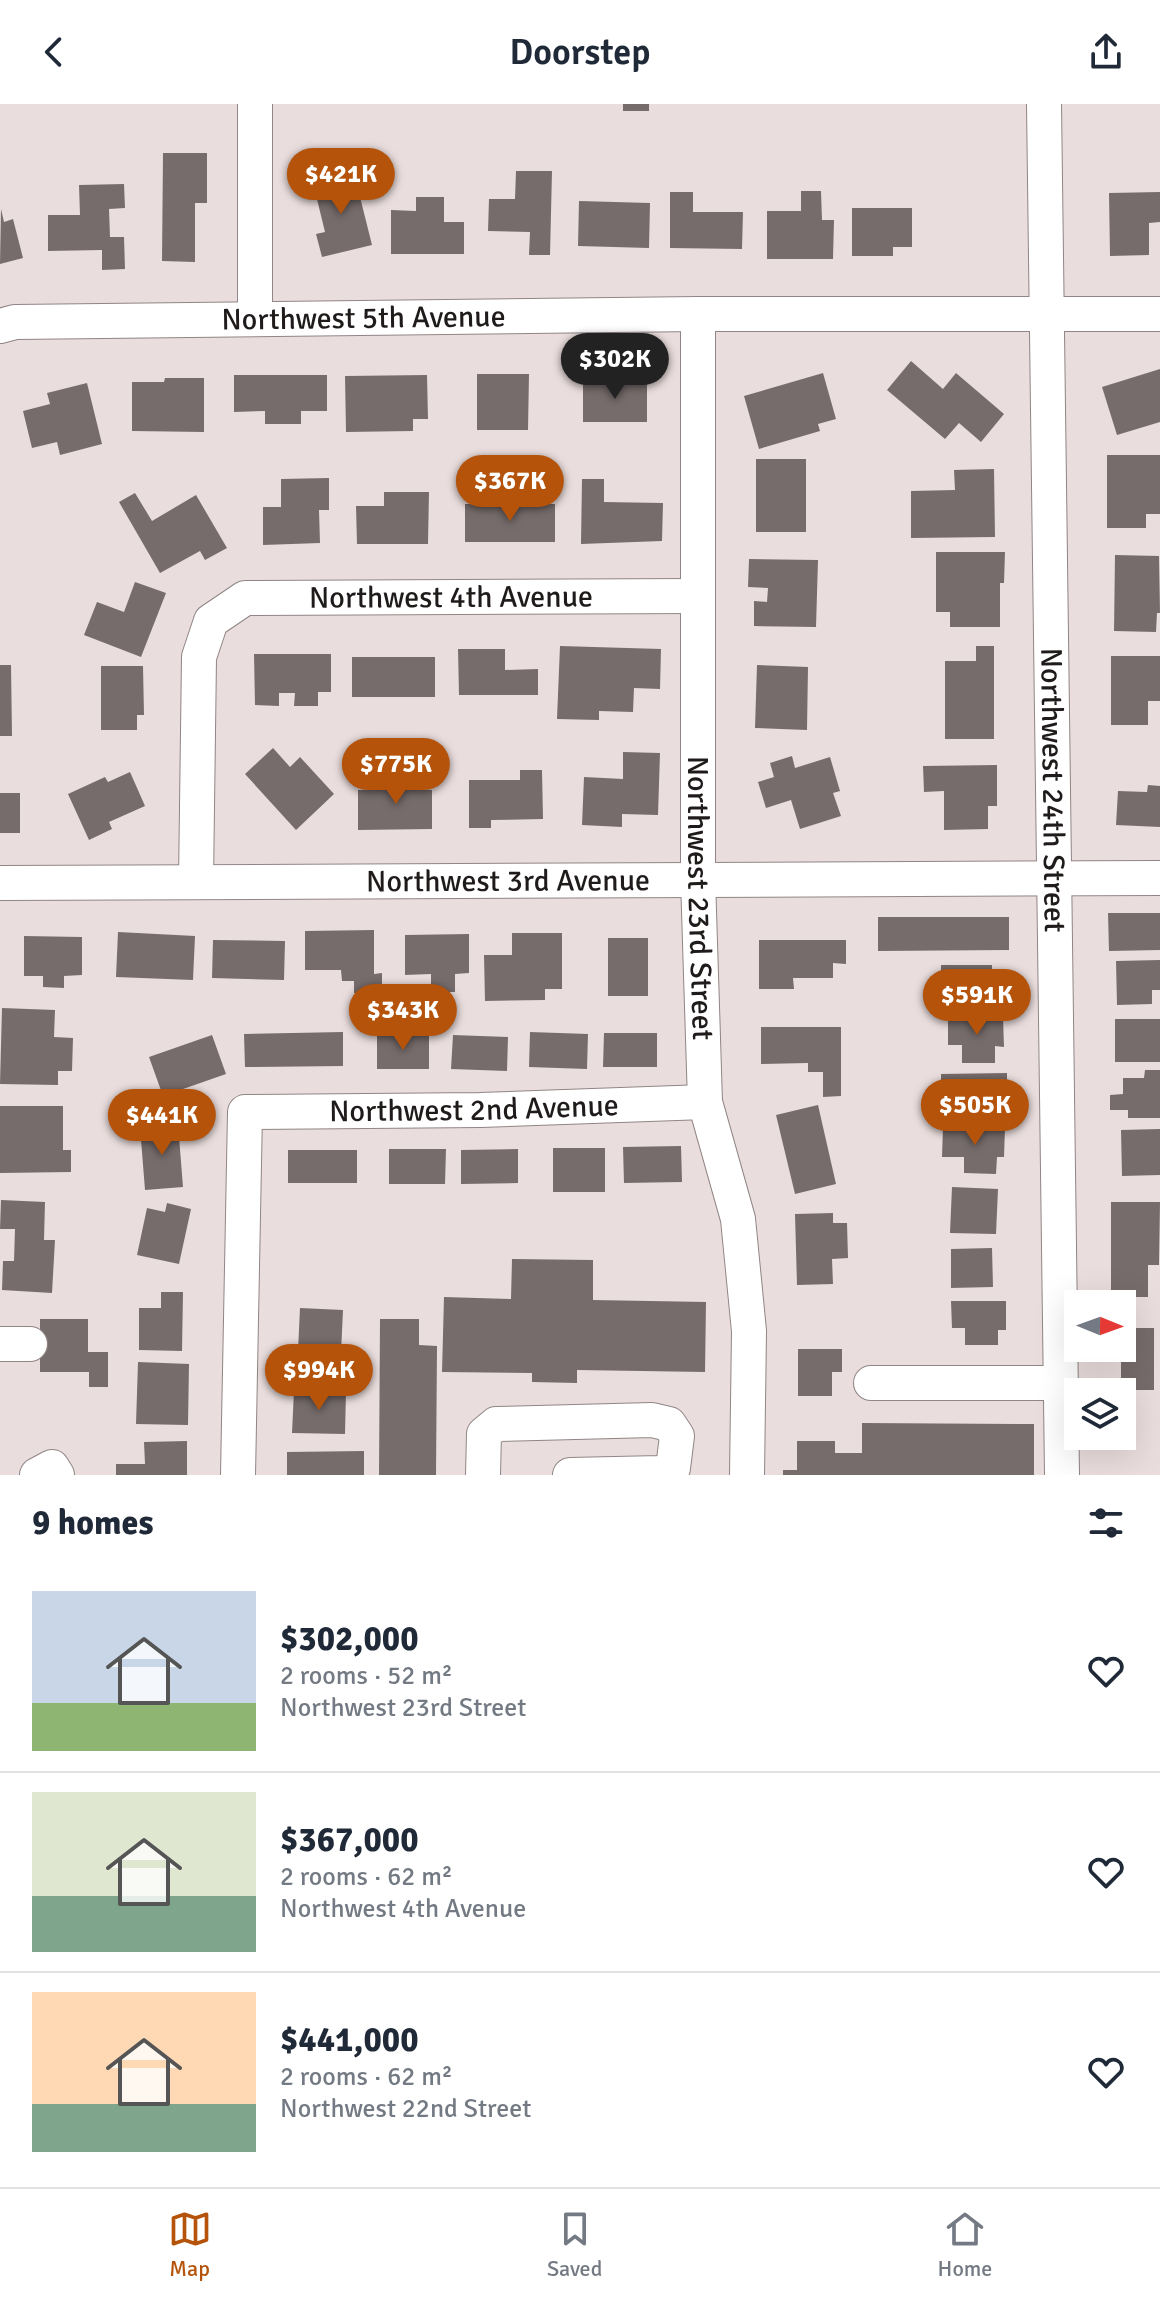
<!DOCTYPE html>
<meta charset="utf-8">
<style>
body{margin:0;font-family:Signika,sans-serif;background:#f6f6f7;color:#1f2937;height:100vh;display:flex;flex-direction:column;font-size:30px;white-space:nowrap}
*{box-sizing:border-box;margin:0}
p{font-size:26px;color:#747a83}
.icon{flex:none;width:44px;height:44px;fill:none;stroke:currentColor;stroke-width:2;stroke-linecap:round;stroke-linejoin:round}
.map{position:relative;height:1371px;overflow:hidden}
.sheet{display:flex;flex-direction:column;background:#fff;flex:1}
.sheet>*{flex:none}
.needle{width:52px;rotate:91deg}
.controls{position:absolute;left:1064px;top:1186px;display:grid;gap:16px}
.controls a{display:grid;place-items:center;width:72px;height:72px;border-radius:0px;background:#fff;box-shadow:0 8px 32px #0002;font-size:40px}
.price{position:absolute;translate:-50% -68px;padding:0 18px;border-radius:28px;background:#b45309;color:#fff;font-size:26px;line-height:52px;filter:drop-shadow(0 2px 4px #0008)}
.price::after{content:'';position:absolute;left:50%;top:48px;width:24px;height:18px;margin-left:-12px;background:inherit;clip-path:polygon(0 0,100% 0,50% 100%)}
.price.current{background:#222;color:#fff}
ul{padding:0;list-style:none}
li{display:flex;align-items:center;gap:24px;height:200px;padding:0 32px}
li+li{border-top:2px solid #e0e1e3}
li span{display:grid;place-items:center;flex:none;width:224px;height:160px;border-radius:0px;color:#555}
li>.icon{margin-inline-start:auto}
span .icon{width:96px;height:96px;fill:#fffc;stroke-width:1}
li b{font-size:34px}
h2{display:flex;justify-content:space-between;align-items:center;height:96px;padding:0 32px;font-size:34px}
header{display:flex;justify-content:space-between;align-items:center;height:104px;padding:0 32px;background:#fff;font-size:36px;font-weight:600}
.tab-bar{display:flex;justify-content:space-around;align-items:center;height:112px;border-top:2px solid #e0e1e3;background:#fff;font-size:22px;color:#747a83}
.tab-bar a{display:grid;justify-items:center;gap:4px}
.tab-bar .current{color:#b45309}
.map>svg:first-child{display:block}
</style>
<header><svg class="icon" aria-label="back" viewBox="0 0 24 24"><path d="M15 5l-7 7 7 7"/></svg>Doorstep<svg class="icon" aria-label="share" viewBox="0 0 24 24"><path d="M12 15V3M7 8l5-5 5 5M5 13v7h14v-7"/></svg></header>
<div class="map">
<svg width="1160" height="1371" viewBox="0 0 1160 1371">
<rect width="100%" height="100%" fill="#eadddd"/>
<path fill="#776c6c" d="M623 0H649V7H623Z
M163 49H207V99H195V158L162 157Z
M516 67H552L550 151H529L530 128 488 127 489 95H515Z
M354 69 372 141 322 153 316 130 325 128 313 79Z
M124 80 125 104 109 105 110 133H124L125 165 102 166V146L48 147V111H80L79 81Z
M801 87H821L822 116H834L833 155H767V107H801Z
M670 88H693V108H743L742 145 670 144Z
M1160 88V118L1149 119V151L1110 152 1109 89Z
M416 93H444V118H464V150H391V106L416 107Z
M579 97 650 99 649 144 578 142Z
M852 104H912V143H893V152H852Z
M1 105 4 118 13 115 23 154 0 160Z
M911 257 943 285 956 269 1004 310 981 338 959 319 945 335 887 286Z
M1160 265V318L1117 331 1102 283Z
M823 269 836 315 818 320 820 327 759 345 744 292Z
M477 270H529L528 326H477Z
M234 271H327V307H301V320H265V307L234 308Z
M427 271 428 315H413V327L346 328 345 272Z
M165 274H204V328L132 327V278H164Z
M583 276H647V318H583Z
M87 279 102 340 60 351 57 338 32 344 23 307 50 300 47 289Z
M1107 351H1160V410H1146V424H1107Z
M756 355H806V428H756Z
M994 365 995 433 911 434V387L955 386 954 366Z
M329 374V406H319L320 439 263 441V403H281V375Z
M582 375H604V398L663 399 662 437 581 440Z
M384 388H429L428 440H357L356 402H384Z
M135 389 152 417 196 391 227 444 205 456 200 447 160 469 119 398Z
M465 400H555V438H465Z
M936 448H1005L1004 479H1000V523H950V508H936Z
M1115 451 1159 452 1160 509H1157L1156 528 1114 527Z
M749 455 818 456 816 523 754 522V497L767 498 768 484 748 483Z
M135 478 166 489 141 553 84 531 97 498 124 508Z
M560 542 661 545 660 585 634 584 633 608 599 607V616L557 615Z
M976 542H994V635H945V557H976Z
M458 545H505V566L538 565V591H459Z
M254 550H331V588H318V602H294L295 589H279V602L255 601Z
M1111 552H1160V597H1148V621H1111Z
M352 553H435V593H352Z
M0 561H11L12 632H0Z
M757 561 808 563 807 626 755 624Z
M101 562H143L144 611H137V626H101Z
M273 644 290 663 300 653 334 690 296 726 245 670Z
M623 648 660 649 658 711 622 710V723L582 721 584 673 623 675Z
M792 652 795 664 830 653 840 687 833 689 841 712 800 725 791 696 766 704 758 678 774 673 770 659Z
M997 661V702H988V725L944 726V687L924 688 923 662Z
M520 666H542L543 715 491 716V724H469V676H520Z
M130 668 145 702 109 718 112 725 89 736 68 690 105 673 108 678Z
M383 673H417V686H432V725L358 726V686H383Z
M1148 681 1160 682V723L1116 721 1118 687 1147 688Z
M0 689H20V729H0Z
M1108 809H1160V846L1109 847Z
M878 813H1009V846L878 847Z
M374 826V870L382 869V889H354V877H342L341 866H305V827Z
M118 828 195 832 193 876 116 873Z
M512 829H562V885H545V896L485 897 484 851H512Z
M469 830V869L455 870V888H431V870L405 871V831Z
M24 832 82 833V871L64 872V884L43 883V872H24Z
M608 834H648V892H608Z
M213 836 285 837 284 876 212 874Z
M759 836H846V860L833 859V874H793L794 885H759Z
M1160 856V886H1152V900L1117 901 1116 857Z
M941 861H992V900H954V884H941Z
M2 904 55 906 54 933 73 934 72 967H58V981L0 980Z
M948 913H1003L1004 943 995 942V959H962V941H948Z
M1115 915H1160V958H1115Z
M761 923H841V992L823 993V968H808V959L761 960Z
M343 928V962L245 963 244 930Z
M530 928 588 930 587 965 529 963Z
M604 929H657V963H603Z
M377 930H429V965H377Z
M212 931 226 970 163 992 149 953Z
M453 931 508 933 507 967 451 965Z
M1145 966H1160V1014H1128V1006H1110V991L1123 990V974H1144Z
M1007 969V984H991V1012L930 1013V990L941 989V970Z
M818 1001 836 1080 795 1090 776 1011Z
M0 1002H63V1046H71V1068L0 1069Z
M178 1020 183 1083 145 1086 140 1023Z
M943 1022 1005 1024 1004 1053H997L996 1070 964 1069V1053H942Z
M1160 1025V1071L1122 1072 1121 1026Z
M681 1042 682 1078 624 1079 623 1043Z
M553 1044H605V1088H553Z
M389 1045H446L445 1080H389Z
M518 1045V1079L461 1080V1046Z
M288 1046H357V1079H288Z
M952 1083 998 1085 996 1130 950 1129Z
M1 1096 45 1098 44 1136H55L52 1189 2 1186 3 1157H14L15 1125H0Z
M1111 1098H1160L1159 1161H1148V1193H1111Z
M167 1099 191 1105 179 1160 137 1151 147 1104 165 1108Z
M833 1109V1119H847L848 1154 832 1155 833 1180 797 1181 795 1110Z
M992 1144 993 1183 951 1184V1145Z
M512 1155 593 1156V1196L706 1198 705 1268 577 1266V1279L532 1278V1269L442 1268 444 1193 511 1195Z
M161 1188H183L182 1247 139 1246V1204H161Z
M951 1197H1006V1226H998V1241H965V1224H952Z
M300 1204 343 1206 341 1249 298 1247Z
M40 1215H88V1248H108V1283H89V1268H40Z
M380 1215H419V1241L437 1242 436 1371H379Z
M1122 1224H1154V1286H1121V1248H1107V1244H1122Z
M798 1245H842V1268H832V1292H798Z
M138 1258 189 1260 188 1321 136 1320Z
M294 1286 346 1287 345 1330 292 1329Z
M862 1319 1034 1320V1371H783V1366H797V1337H835V1349H862Z
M187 1337V1371H116V1360H145L144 1338Z
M364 1347V1371H287V1348Z"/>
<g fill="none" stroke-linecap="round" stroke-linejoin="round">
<g stroke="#918585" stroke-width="36">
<g id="minor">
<path id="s1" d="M1044 0 1062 1371"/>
<path id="s2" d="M698 210V775L705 998 738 1115 749 1227 747 1371"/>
<path d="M255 214V0"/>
<path id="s3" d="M0 222 15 218 698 210H1160"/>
<path id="s4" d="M196 778 199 553 211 517 245 494 697 492"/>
<path id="s5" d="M0 779 1160 774"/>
<path d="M0 1240H30"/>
<path d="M871 1279H1061"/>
<path d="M37 1371 52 1363 57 1371"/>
<path id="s6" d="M238 1371 245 1008 480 1006 705 998"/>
<path d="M483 1371 484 1330 496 1320 652 1316 669 1320 677 1332 673 1364 660 1369 570 1371"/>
</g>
</g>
<use href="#minor" stroke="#fff" stroke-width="34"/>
</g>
<g text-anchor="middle" stroke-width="6" stroke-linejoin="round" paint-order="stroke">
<g font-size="30" fill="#201b1b" stroke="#eadddd">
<text dy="10" stroke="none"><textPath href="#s3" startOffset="364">Northwest 5th Avenue</textPath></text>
<text dy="10" stroke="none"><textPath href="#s4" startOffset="510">Northwest 4th Avenue</textPath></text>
<text dy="10" stroke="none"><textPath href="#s1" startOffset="686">Northwest 24th Street</textPath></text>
<text dy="10" stroke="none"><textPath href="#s5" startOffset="508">Northwest 3rd Avenue</textPath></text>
<text dy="10" stroke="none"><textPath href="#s2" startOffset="584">Northwest 23rd Street</textPath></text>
<text dy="10" stroke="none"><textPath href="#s6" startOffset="592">Northwest 2nd Avenue</textPath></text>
</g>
</g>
</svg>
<div class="controls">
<a><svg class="needle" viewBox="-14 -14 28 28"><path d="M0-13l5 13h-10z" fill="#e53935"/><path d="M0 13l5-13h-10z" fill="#747a83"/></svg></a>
<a><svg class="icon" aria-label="layers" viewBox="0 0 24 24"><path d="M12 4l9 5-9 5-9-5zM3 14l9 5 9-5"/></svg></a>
</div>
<b class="price" style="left:341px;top:112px">$421K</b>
<b class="price current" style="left:615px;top:297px">$302K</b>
<b class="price" style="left:510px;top:419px">$367K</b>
<b class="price" style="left:396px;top:702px">$775K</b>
<b class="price" style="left:977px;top:933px">$591K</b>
<b class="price" style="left:403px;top:948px">$343K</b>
<b class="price" style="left:975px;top:1043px">$505K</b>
<b class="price" style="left:162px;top:1053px">$441K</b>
<b class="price" style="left:319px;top:1308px">$994K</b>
</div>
<section class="sheet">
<h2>9 homes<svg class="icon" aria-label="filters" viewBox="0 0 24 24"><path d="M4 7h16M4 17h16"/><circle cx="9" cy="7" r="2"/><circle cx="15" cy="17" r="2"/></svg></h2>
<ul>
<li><span style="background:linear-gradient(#c9d6e8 70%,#8fb573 0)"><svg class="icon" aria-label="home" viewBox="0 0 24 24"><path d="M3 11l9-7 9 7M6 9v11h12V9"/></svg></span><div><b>$302,000</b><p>2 rooms · 52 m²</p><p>Northwest 23rd Street</p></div><svg class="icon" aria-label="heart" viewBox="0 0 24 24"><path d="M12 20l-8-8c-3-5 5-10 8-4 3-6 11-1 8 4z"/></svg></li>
<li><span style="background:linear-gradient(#dfe7d0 65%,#7fa58c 0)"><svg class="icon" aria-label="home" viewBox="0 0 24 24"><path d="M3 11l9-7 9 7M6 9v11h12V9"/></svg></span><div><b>$367,000</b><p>2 rooms · 62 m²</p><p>Northwest 4th Avenue</p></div><svg class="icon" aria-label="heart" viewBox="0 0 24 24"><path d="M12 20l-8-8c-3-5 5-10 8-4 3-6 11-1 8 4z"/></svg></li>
<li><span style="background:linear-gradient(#ffd9b3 70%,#7fa58c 0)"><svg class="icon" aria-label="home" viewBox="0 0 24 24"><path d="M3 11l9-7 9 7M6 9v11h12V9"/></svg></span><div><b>$441,000</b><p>2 rooms · 62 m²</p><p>Northwest 22nd Street</p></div><svg class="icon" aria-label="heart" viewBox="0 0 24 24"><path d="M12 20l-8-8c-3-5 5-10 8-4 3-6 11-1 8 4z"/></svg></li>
</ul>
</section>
<nav class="tab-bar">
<a class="current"><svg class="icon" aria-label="map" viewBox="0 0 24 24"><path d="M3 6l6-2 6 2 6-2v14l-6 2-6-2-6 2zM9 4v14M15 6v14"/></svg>Map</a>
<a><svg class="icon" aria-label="saved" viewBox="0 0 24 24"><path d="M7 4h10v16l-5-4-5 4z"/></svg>Saved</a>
<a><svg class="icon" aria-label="home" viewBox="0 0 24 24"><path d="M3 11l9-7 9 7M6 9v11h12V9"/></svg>Home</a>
</nav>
